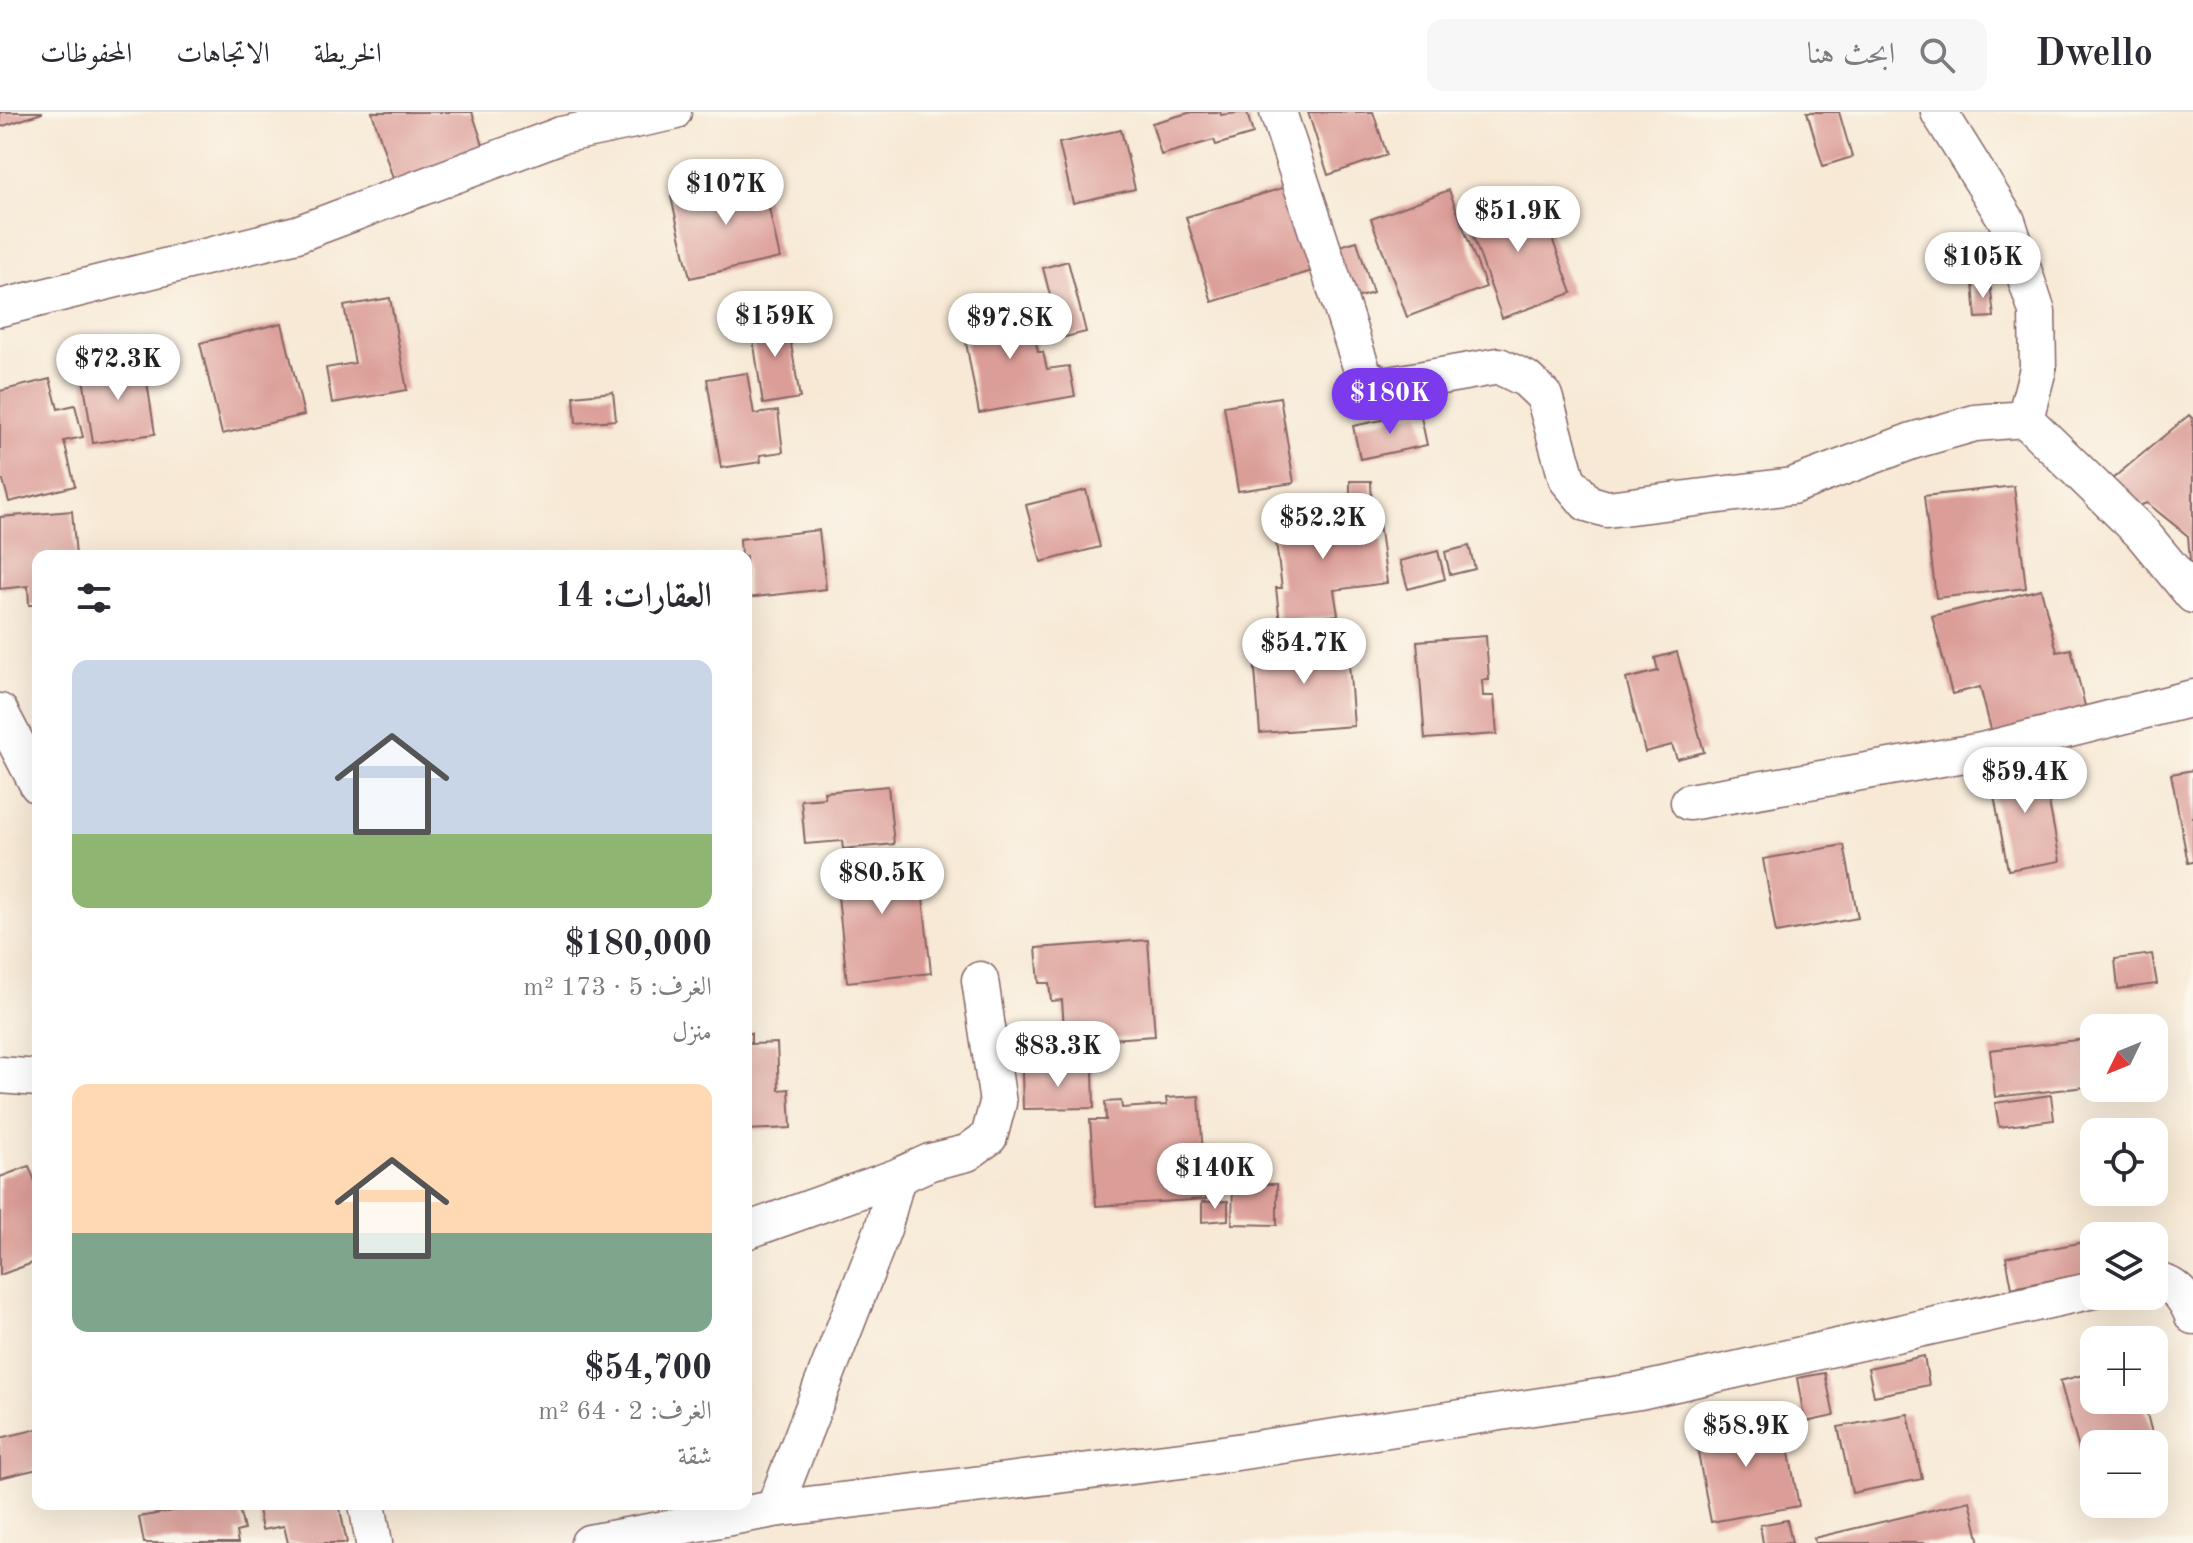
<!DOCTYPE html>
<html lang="ar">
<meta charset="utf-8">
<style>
body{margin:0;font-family:"Old Standard TT",Amiri,serif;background:#f7f7f7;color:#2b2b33;direction:rtl;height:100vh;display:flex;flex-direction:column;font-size:30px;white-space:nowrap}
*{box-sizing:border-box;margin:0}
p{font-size:26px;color:#7c7c81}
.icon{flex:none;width:44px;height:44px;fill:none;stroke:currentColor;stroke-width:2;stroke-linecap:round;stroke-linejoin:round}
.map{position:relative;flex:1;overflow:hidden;direction:ltr}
.details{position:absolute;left:32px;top:438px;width:720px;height:960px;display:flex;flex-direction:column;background:#fff;border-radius:16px;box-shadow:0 8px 32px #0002;direction:rtl}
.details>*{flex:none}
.needle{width:52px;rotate:227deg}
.buttons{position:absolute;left:2080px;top:902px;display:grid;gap:16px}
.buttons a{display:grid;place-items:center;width:88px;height:88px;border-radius:16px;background:#fff;box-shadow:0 8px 32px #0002;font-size:40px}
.price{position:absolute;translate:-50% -68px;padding:0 18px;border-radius:28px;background:#fff;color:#222;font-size:26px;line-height:52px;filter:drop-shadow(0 2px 4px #0008)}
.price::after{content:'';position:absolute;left:50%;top:48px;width:24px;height:18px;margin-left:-12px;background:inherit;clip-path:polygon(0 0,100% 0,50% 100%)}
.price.selected{background:#7c3aed;color:#fff}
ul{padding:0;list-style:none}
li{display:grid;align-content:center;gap:16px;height:424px;padding:0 40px}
li span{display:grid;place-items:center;height:248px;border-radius:16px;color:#555}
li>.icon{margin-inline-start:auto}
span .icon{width:144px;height:144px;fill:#fffc;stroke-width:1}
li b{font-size:34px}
h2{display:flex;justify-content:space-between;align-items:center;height:96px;padding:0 40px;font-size:34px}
header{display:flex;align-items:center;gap:48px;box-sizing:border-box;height:112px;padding:0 40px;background:#fff;border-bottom:2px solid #e1e1e2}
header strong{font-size:38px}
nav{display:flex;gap:44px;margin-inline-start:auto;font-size:28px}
.search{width:560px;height:72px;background:#f7f7f7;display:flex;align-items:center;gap:20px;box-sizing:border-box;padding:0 28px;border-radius:16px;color:#7c7c81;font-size:30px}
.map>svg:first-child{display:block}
</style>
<header>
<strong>Dwello</strong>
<div class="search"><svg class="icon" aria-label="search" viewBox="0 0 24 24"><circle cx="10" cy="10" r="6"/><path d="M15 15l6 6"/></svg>ابحث هنا</div>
<nav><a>الخريطة</a><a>الاتجاهات</a><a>المحفوظات</a></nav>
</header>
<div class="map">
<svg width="2193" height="1431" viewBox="0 0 2193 1431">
<rect width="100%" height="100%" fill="#fbf7ec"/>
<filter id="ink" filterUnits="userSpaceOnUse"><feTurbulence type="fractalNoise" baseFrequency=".0125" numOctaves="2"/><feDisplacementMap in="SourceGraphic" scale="16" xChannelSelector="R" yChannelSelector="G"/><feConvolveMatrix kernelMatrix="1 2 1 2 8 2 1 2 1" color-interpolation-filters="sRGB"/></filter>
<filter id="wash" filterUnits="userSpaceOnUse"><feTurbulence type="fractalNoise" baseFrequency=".006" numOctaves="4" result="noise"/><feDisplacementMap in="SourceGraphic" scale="32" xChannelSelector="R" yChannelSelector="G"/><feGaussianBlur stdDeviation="1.8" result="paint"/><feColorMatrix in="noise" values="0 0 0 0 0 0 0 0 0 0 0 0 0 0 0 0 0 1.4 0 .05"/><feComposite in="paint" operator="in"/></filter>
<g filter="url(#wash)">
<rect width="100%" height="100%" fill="#f7e9d5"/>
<g id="blocks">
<path fill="#db9d97" d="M0 0H42V1L0 15Z
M372 0H472L486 42 394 70Z
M1192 0H1220L1221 3 1247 0 1253 22 1216 33 1214 28 1161 43 1152 11Z
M1308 0H1373L1387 43 1328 63Z
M1807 0H1839L1852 45 1823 54Z
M1121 18 1135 77 1073 91 1059 31Z
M762 65 780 146 690 166 671 85Z
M1289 74 1315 158 1212 190 1186 105Z
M1534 77 1572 181 1502 206 1465 102Z
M1449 78 1486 175 1407 205 1371 107Z
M1357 129 1373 181 1352 187 1336 135Z
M1068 149 1086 220 1061 226 1043 156Z
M1990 170 1994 205 1976 206 1973 171Z
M390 186 407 278 332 291 326 256 355 251 344 194Z
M1028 192 1038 240H1043L1047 257 1069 254 1075 284 979 301 961 203Z
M786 202 800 286 763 292 750 207Z
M282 211 304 303 222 322 200 231Z
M144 250 155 322 93 331 82 259Z
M747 261 754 302 778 299 783 340 760 343 761 350 721 356 707 267Z
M50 267 58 297 75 293 83 325 64 329 75 374 9 390 3 368 0 369V279Z
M613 280 616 308 576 311 574 284Z
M1280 285 1294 371 1238 379 1224 294Z
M1420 300 1427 333 1360 347 1353 314Z
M2189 303 2193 307V452L2190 449 2188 424 2147 391 2131 397 2106 372Z
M1350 369H1371L1372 399H1350Z
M2014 374 2026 476 1936 486 1924 384Z
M1086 378 1100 435 1041 450 1026 393Z
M1318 393 1321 412 1378 404 1387 471 1334 478 1338 503 1280 511 1276 476H1282L1272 399Z
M72 399 76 444H38V493H29L28 474 0 477V405Z
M819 418 826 477 747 486 746 444H741L740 427Z
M1469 434 1475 457 1450 463 1445 440Z
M1438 439 1445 467 1408 477 1400 449Z
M2041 477 2057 540 2071 537 2088 606 1994 629 1980 575 1952 582 1932 504Z
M1486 524 1489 568H1482L1483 584H1494L1497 622 1425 627 1417 529Z
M1347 526 1354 614 1260 621 1253 533Z
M1677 540 1704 640 1677 647 1672 633 1645 640 1626 567 1658 559 1655 546Z
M2041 647 2060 749 2008 758 1989 657Z
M2193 658V750L2188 751 2171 662Z
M888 674 894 732 843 737 842 729 805 732 801 688 825 686 824 680Z
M1844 733 1858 806 1776 821 1763 747Z
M918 738 931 861 847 870 834 746Z
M1148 828 1155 924 1065 930 1062 888 1051 889 1049 871H1039L1036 836Z
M2152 842 2157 872 2118 877 2115 847Z
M746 921H751V932L777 931 779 978 789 977 791 1016 746 1018Z
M2094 926V974L1995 985 1990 938Z
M1093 957 1094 996 1023 997 1022 959Z
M2051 983 2054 1008 1999 1015 1995 991Z
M1199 984 1206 1087 1096 1094 1090 1008H1106L1105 990 1121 989 1122 996 1167 993 1166 986Z
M29 1054 38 1077V1149L0 1163V1065Z
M1233 1072H1277V1113L1232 1112Z
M1228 1089V1108L1202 1110V1090Z
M2094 1128V1160L2012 1176 2006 1145Z
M1924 1244 1929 1273 1874 1284 1868 1256Z
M2094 1260V1288H2143L2155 1332H2094V1356L2085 1359 2060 1269Z
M1825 1261 1834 1304 1805 1310 1797 1266Z
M1908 1302 1922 1367 1852 1381 1838 1315Z
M1782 1304 1799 1394 1711 1410 1694 1320Z
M38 1317V1357L0 1366V1326Z
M1970 1389 1980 1431H1815L1814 1426Z
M210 1392H238L244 1418 236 1420 238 1431H144L139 1405Z
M257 1392H339L347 1431H288L284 1414 262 1418Z
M1787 1408 1792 1431H1763L1760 1413Z"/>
</g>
</g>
<g filter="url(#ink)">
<use href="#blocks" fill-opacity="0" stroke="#876666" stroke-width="2"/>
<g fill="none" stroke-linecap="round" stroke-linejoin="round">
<g stroke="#876666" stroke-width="39">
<path id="minor" d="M1278 0 1364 264 1384 274 1499 254 1526 267 1544 284 1567 367 1587 391 1607 397 1792 374 1912 329 1975 311 2025 307 2142 421 2193 483
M1939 0 2007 109 2037 200 2038 257 2025 307
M0 196 297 122 561 23 673 0
M0 600 38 673
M1689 690 1982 639 2193 586
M0 963 38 966
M746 1119 897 1065
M2154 1169C2175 1171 2186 1186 2193 1204
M367 1392 374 1431
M774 1397 883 1117 897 1065 930 1050 967 1041 989 1025 998 991 980 868
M589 1431 774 1397 1190 1347 1640 1279 2094 1178"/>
</g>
<use href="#minor" stroke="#fff" stroke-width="36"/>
</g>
</g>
</svg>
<div class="buttons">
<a><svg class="needle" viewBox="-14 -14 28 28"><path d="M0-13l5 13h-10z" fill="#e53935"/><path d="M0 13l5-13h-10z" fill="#7c7c81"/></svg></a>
<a><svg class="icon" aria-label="locate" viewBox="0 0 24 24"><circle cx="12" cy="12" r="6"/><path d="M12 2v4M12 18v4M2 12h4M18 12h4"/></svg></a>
<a><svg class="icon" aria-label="layers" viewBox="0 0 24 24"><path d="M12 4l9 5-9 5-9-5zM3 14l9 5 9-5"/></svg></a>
<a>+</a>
<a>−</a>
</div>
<b class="price" style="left:726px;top:115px">$107K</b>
<b class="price" style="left:1518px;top:142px">$51.9K</b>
<b class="price" style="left:1983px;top:188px">$105K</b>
<b class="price" style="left:775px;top:247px">$159K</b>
<b class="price" style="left:1010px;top:249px">$97.8K</b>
<b class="price" style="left:118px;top:290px">$72.3K</b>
<b class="price selected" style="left:1390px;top:324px">$180K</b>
<b class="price" style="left:1323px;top:449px">$52.2K</b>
<b class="price" style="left:1304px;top:574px">$54.7K</b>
<b class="price" style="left:2025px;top:703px">$59.4K</b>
<b class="price" style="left:882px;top:804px">$80.5K</b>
<b class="price" style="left:1058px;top:977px">$83.3K</b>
<b class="price" style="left:1215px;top:1099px">$140K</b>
<b class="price" style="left:1746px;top:1357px">$58.9K</b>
<section class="details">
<h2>العقارات: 14<svg class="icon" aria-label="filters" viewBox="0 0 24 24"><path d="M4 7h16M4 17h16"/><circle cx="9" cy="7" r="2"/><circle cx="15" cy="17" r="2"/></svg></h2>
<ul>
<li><span style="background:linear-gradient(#c9d6e8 70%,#8fb573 0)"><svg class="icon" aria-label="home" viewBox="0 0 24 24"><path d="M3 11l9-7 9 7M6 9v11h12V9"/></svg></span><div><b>$180,000</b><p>الغرف: 5 · 173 m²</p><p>منزل</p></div></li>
<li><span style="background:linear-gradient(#ffd9b3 60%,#7fa58c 0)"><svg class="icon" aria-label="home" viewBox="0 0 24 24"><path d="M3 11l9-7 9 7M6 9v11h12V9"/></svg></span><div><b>$54,700</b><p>الغرف: 2 · 64 m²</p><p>شقة</p></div></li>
</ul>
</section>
</div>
